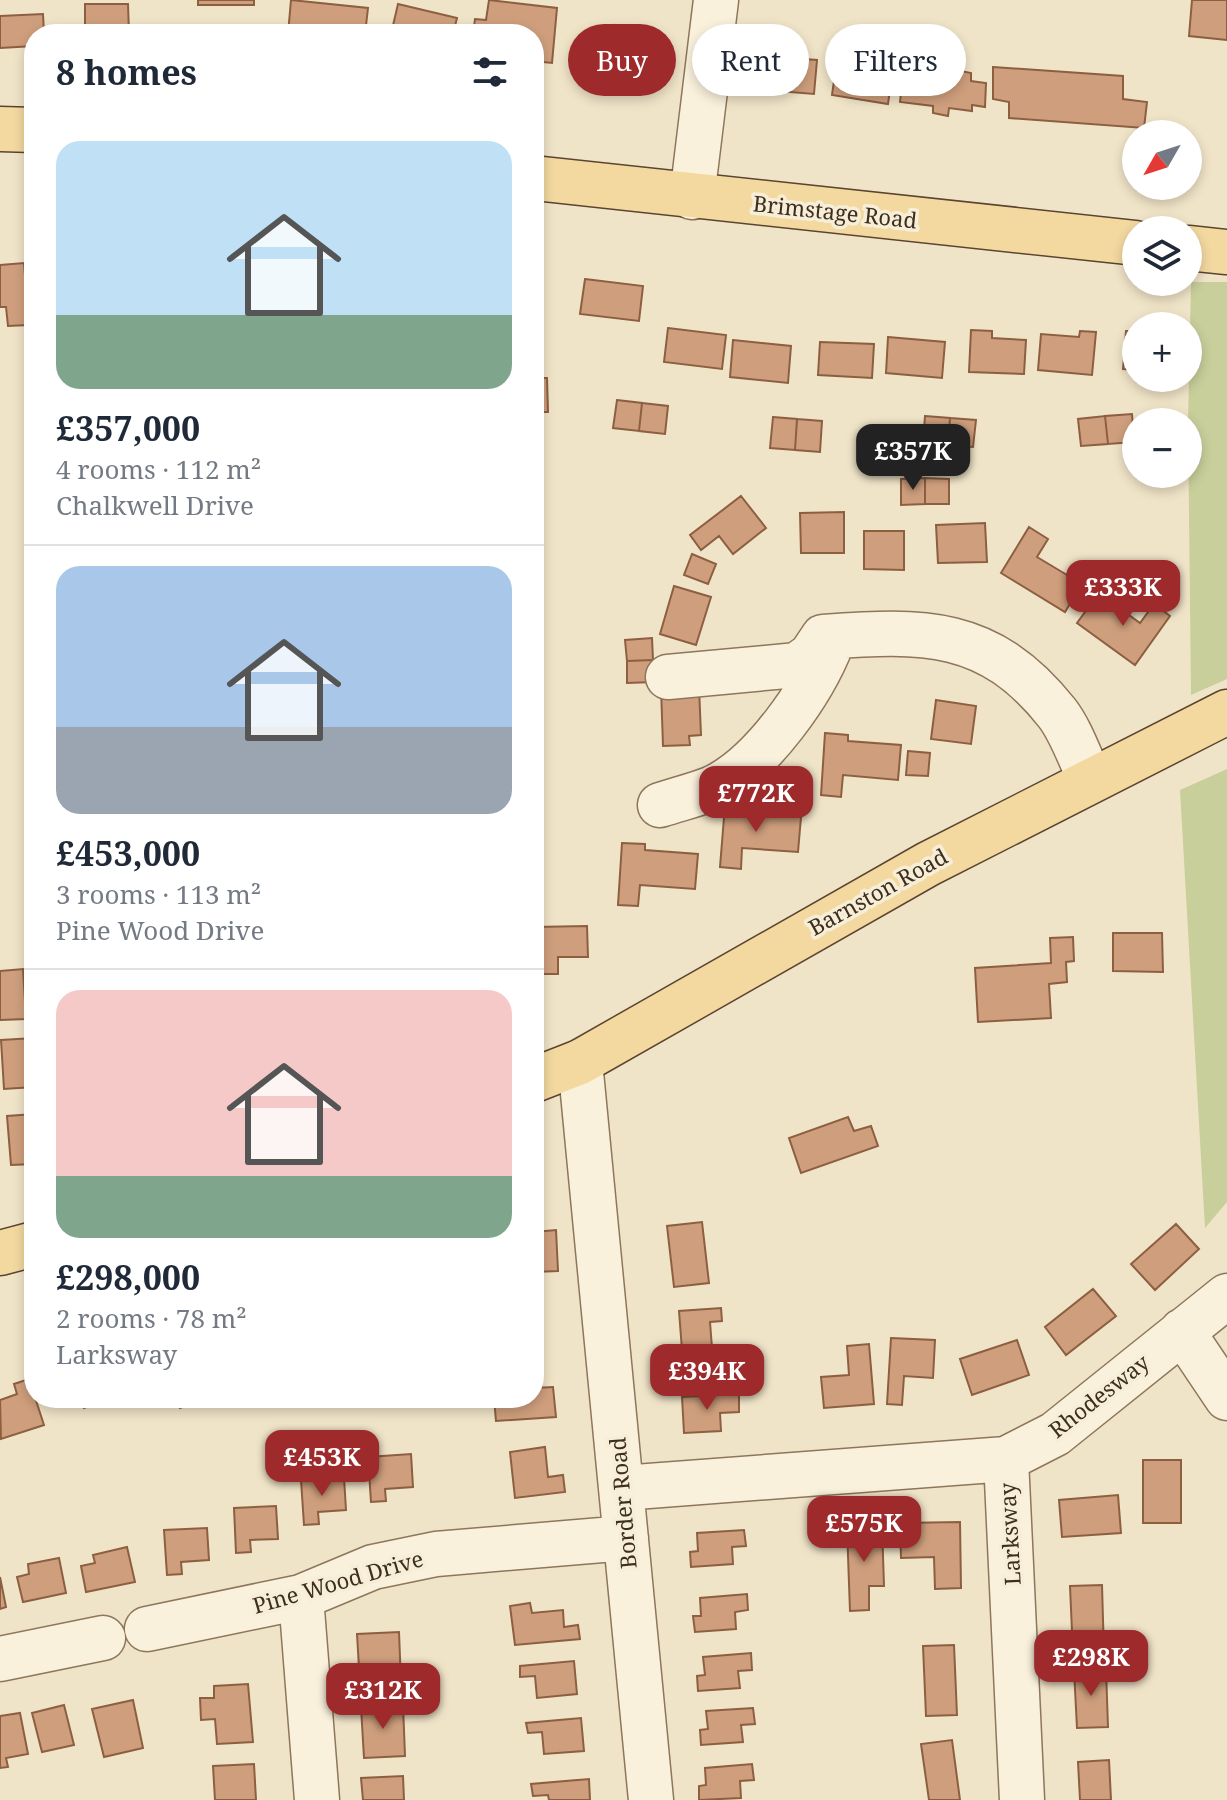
<!DOCTYPE html>
<meta charset="utf-8">
<style>
body{margin:0;font-family:"Noto Serif",serif;background:#f6f6f7;color:#1f2937;height:100vh;display:flex;flex-direction:column;font-size:30px;white-space:nowrap}
*{box-sizing:border-box;margin:0}
p{font-size:26px;color:#747a83}
.icon{flex:none;width:44px;height:44px;fill:none;stroke:currentColor;stroke-width:2;stroke-linecap:round;stroke-linejoin:round}
.map{position:relative;flex:1;overflow:hidden}
.details{position:absolute;left:24px;top:24px;width:520px;height:1384px;display:flex;flex-direction:column;background:#fff;border-radius:32px;box-shadow:0 4px 12px #0003}
.details>*{flex:none}
.top-card{position:absolute;left:568px;top:24px;width:538px;height:72px;display:flex;gap:16px}
.needle{width:52px;rotate:231deg}
.tools{position:absolute;left:1122px;top:120px;display:grid;gap:16px}
.tools a{display:grid;place-items:center;width:80px;height:80px;border-radius:50%;background:#fff;box-shadow:0 4px 12px #0003;font-size:40px}
.price{position:absolute;translate:-50% -68px;padding:0 18px;border-radius:16px;background:#9e2a2b;color:#fff;font-size:26px;line-height:52px;filter:drop-shadow(0 2px 4px #0008)}
.price::after{content:'';position:absolute;left:50%;top:48px;width:24px;height:18px;margin-left:-12px;background:inherit;clip-path:polygon(0 0,100% 0,50% 100%)}
.price.selected{background:#222;color:#fff}
ul{padding:0;list-style:none}
li{display:grid;align-content:center;gap:16px;height:424px;padding:0 32px}
li+li{border-top:2px solid #e0e1e3}
li span{display:grid;place-items:center;height:248px;border-radius:24px;color:#555}
li>.icon{margin-inline-start:auto}
span .icon{width:144px;height:144px;fill:#fffc;stroke-width:1}
li b{font-size:34px}
h2{display:flex;justify-content:space-between;align-items:center;height:96px;padding:0 32px;font-size:34px}
.chip{padding:0 28px;border-radius:36px;background:#fff;box-shadow:0 4px 12px #0003;font-size:28px;line-height:72px}
.chip.selected{background:#9e2a2b;color:#fff}
.map>svg:first-child{display:block}
</style>
<div class="map">
<svg width="1227" height="1800" viewBox="0 0 1227 1800">
<rect width="100%" height="100%" fill="#f0e4c8"/>
<path fill="#c9cf9b" d="M1191 282H1227V679L1191 695 1188 422Z
M1227 769V1202L1205 1228 1180 790Z"/>
<path fill="#cf9f7d" stroke="#8d5f41" stroke-width="2" d="M198 0H254V5H198Z
M291 0 368 8 365 34H288Z
M489 0 557 8 552 63 534 61V34H473L475 19 486 20Z
M1192 0H1227V40L1189 36Z
M85 4H128L129 33 140 34H85Z
M398 4 457 18 453 34H391Z
M43 14 44 34H34V46L0 48V16Z
M615 25 629 27 628 40 669 44 667 78 611 73Z
M757 46 775 47 774 57 817 60 814 94 754 89Z
M906 46 927 48 926 64 971 73V81L986 83 985 107 972 105V111L949 108 948 116 933 113V106L900 102Z
M838 53 894 62 888 104 832 95Z
M993 67 1123 76V99L1147 102 1144 128 1009 118V102L993 99Z
M24 263 29 325 8 326 6 307H0V265Z
M585 279 643 286 639 321 580 314Z
M668 328 726 335 722 369 664 362Z
M971 330 992 331V338L1026 340 1024 374 969 372Z
M1080 331 1096 332 1092 375 1038 370 1041 334 1079 337Z
M1126 331H1136V370L1123 369Z
M888 337 945 342 942 378 886 373Z
M733 340 791 346 788 383 730 377Z
M820 342 874 344 872 378 818 375Z
M534 378H547L548 412H534Z
M617 400 642 403 639 431 613 428Z
M642 403 668 406 665 434 639 431Z
M1132 414 1134 442 1108 444 1105 416Z
M925 416 950 418 948 445 923 444Z
M1105 416 1108 444 1081 446 1078 419Z
M773 417 797 419 795 450 770 448Z
M950 418 976 420 973 447 948 445Z
M797 419 822 421 820 452 795 450Z
M925 478V504L901 505V479Z
M925 478 949 479V504H925Z
M741 496 766 528 733 554 719 536 701 550 690 535Z
M844 512V553H801L800 513Z
M985 523 987 562 938 563 936 525Z
M1029 527 1048 539 1037 557 1082 584 1065 612 1001 573Z
M864 531H904V570L864 569Z
M692 554 716 564 708 584 684 575Z
M674 586 711 597 696 645 660 634Z
M1099 593 1140 623 1154 604 1170 616 1135 665 1077 623Z
M652 638 653 660 627 661 625 640Z
M653 660 654 682 627 683V661Z
M699 687 701 735 689 736 690 745 663 746 661 688Z
M936 700 976 706 971 744 931 739Z
M825 733 848 735V741L901 745 898 780 843 775 841 797 821 795Z
M908 751 930 753 928 776 906 775Z
M725 805 748 807V813L801 817 798 852 742 848 741 869 720 867Z
M622 843 645 844V850L698 854 695 889 640 885 638 906 618 905Z
M587 926 588 957H558V974H535L534 927Z
M1113 933H1162L1163 972 1113 971Z
M1073 937 1074 961 1066 962 1067 982 1049 984 1051 1018 978 1022 975 968 1051 963 1050 938Z
M23 969 26 1019 0 1020V971Z
M34 1038V1087L4 1089 1 1040Z
M34 1114V1164L11 1165 7 1116Z
M848 1117 854 1131 871 1126 878 1146 801 1173 789 1138Z
M702 1222 709 1283 674 1287 667 1226Z
M1176 1224 1199 1249 1155 1290 1131 1264Z
M556 1230 558 1271 534 1272V1232Z
M1093 1289 1116 1316 1066 1355 1045 1327Z
M721 1308 722 1321 710 1322 713 1361 683 1363 679 1311Z
M891 1338 935 1340 933 1378 904 1376 902 1405 887 1404Z
M1017 1340 1029 1375 972 1395 960 1359Z
M869 1344 874 1404 824 1408 821 1377 849 1375 847 1346Z
M29 1379 44 1425 1 1439 0 1400 17 1394 14 1384Z
M553 1387 556 1417 496 1421 494 1398H534V1388Z
M739 1394V1412L720 1413 721 1431 684 1433 682 1397Z
M81 1398H103L104 1401 84 1408Z
M177 1398H208L180 1408Z
M545 1447 548 1477 563 1475 565 1492 515 1498 510 1452Z
M411 1454 413 1487 385 1489 386 1501 371 1502 368 1457Z
M1143 1460H1181V1523H1143Z
M344 1477 346 1510 318 1512 319 1524 304 1525 301 1480Z
M1118 1495 1121 1533 1062 1537 1059 1500Z
M276 1506 278 1539 250 1540 251 1552 236 1553 234 1508Z
M960 1522 961 1588 935 1589 934 1557 901 1558 900 1523Z
M882 1526 884 1586H869V1610L850 1611 847 1528Z
M207 1528 209 1560 181 1562 182 1574 167 1575 164 1530Z
M744 1530 746 1546 732 1547 733 1564 691 1567 690 1552 698 1551 697 1533Z
M127 1547 135 1582 86 1592 81 1566 95 1563 93 1555Z
M59 1558 66 1593 23 1602 17 1577 29 1574 28 1564Z
M0 1577 6 1607 0 1609Z
M1102 1585 1104 1654H1073L1070 1586Z
M747 1594 748 1610 735 1612 736 1629 695 1632 693 1616H701L700 1598Z
M530 1603 532 1613 563 1610 564 1627 578 1625 580 1639 515 1645 510 1606Z
M399 1632 401 1683 360 1685 357 1634Z
M954 1645 957 1715 926 1716 923 1646Z
M751 1653 752 1670 738 1671 740 1688 698 1691 697 1676 705 1675 703 1657Z
M574 1661 577 1694 537 1698 535 1676 520 1677V1666Z
M1106 1669 1108 1727 1077 1728 1074 1670Z
M248 1684 253 1742 217 1744 215 1719 201 1720 200 1698H214V1686Z
M133 1700 143 1748 104 1757 92 1709Z
M64 1705 74 1745 42 1752 32 1713Z
M403 1705 405 1756 364 1758 361 1707Z
M753 1708 755 1724 741 1725 743 1742 701 1745 700 1730 708 1729 706 1711Z
M20 1713 28 1754 6 1758 8 1767 0 1768V1716Z
M581 1718 584 1751 544 1754 542 1732 528 1733 526 1723Z
M952 1740 960 1800H929L921 1744Z
M1109 1760 1111 1800H1080L1078 1762Z
M254 1764 256 1800H215L213 1766Z
M752 1764 754 1780 740 1781 741 1798 699 1800V1786L706 1785 705 1768Z
M403 1776 404 1800H363L361 1778Z
M589 1779 590 1800H549L548 1795 533 1796 531 1784Z"/>
<g fill="none" stroke-linecap="round" stroke-linejoin="round">
<g stroke="#8d765c" stroke-width="47">
<path id="minor" d="M692 197 716 0
M668 677 797 665 811 655 823 637C923 630 989 627 1057 713 1071 731 1080 758 1090 779
M660 805C678 799 696 795 713 788 762 765 813 691 832 642
M580 1062 651 1800
M1182 1331 1227 1398
M1006 1459 1022 1800
M622 1488 1006 1459 1055 1434 1227 1296
M301 1597 317 1800
M147 1629 301 1597 373 1567 436 1554 626 1538
M0 1659 103 1638"/>
</g>
<g stroke="#5b4430" stroke-width="47">
<path id="major" d="M0 129 34 130
M534 178 1136 243
M1188 248 1227 252
M534 1080 580 1062 928 864 1227 712
M0 1253 34 1244"/>
</g>
<use href="#minor" stroke="#faf1dc" stroke-width="44"/>
<use href="#major" stroke="#f3d9a0" stroke-width="44"/>
</g>
<g text-anchor="middle" stroke-width="7" stroke-linejoin="round" paint-order="stroke">
<g font-size="22" fill="#3d2e20" stroke="#f7eed8">
<text transform="translate(835 212) rotate(6)" y="8">Brimstage Road</text>
<text transform="translate(878 892) rotate(-29)" y="8">Barnston Road</text>
<text transform="translate(1099 1396) rotate(-38)" y="8">Rhodesway</text>
<text transform="translate(623 1503) rotate(-95)" y="8">Border Road</text>
<text transform="translate(1010 1534) rotate(-93)" y="8">Larksway</text>
<text transform="translate(338 1582) rotate(-16)" y="8">Pine Wood Drive</text>
</g>
</g>
</svg>
<div class="tools">
<a><svg class="needle" viewBox="-14 -14 28 28"><path d="M0-13l5 13h-10z" fill="#e53935"/><path d="M0 13l5-13h-10z" fill="#747a83"/></svg></a>
<a><svg class="icon" aria-label="layers" viewBox="0 0 24 24"><path d="M12 4l9 5-9 5-9-5zM3 14l9 5 9-5"/></svg></a>
<a>+</a>
<a>−</a>
</div>
<b class="price selected" style="left:913px;top:492px">£357K</b>
<b class="price" style="left:1123px;top:628px">£333K</b>
<b class="price" style="left:756px;top:834px">£772K</b>
<b class="price" style="left:707px;top:1412px">£394K</b>
<b class="price" style="left:322px;top:1498px">£453K</b>
<b class="price" style="left:864px;top:1564px">£575K</b>
<b class="price" style="left:1091px;top:1698px">£298K</b>
<b class="price" style="left:383px;top:1731px">£312K</b>
<div class="top-card">
<a class="chip selected">Buy</a>
<a class="chip">Rent</a>
<a class="chip">Filters</a>
</div>
<section class="details">
<h2>8 homes<svg class="icon" aria-label="filters" viewBox="0 0 24 24"><path d="M4 7h16M4 17h16"/><circle cx="9" cy="7" r="2"/><circle cx="15" cy="17" r="2"/></svg></h2>
<ul>
<li><span style="background:linear-gradient(#bfe0f5 70%,#7fa58c 0)"><svg class="icon" aria-label="home" viewBox="0 0 24 24"><path d="M3 11l9-7 9 7M6 9v11h12V9"/></svg></span><div><b>£357,000</b><p>4 rooms · 112 m²</p><p>Chalkwell Drive</p></div></li>
<li><span style="background:linear-gradient(#a9c7e8 65%,#9aa5b1 0)"><svg class="icon" aria-label="home" viewBox="0 0 24 24"><path d="M3 11l9-7 9 7M6 9v11h12V9"/></svg></span><div><b>£453,000</b><p>3 rooms · 113 m²</p><p>Pine Wood Drive</p></div></li>
<li><span style="background:linear-gradient(#f6c9c9 75%,#7fa58c 0)"><svg class="icon" aria-label="home" viewBox="0 0 24 24"><path d="M3 11l9-7 9 7M6 9v11h12V9"/></svg></span><div><b>£298,000</b><p>2 rooms · 78 m²</p><p>Larksway</p></div></li>
</ul>
</section>
</div>
